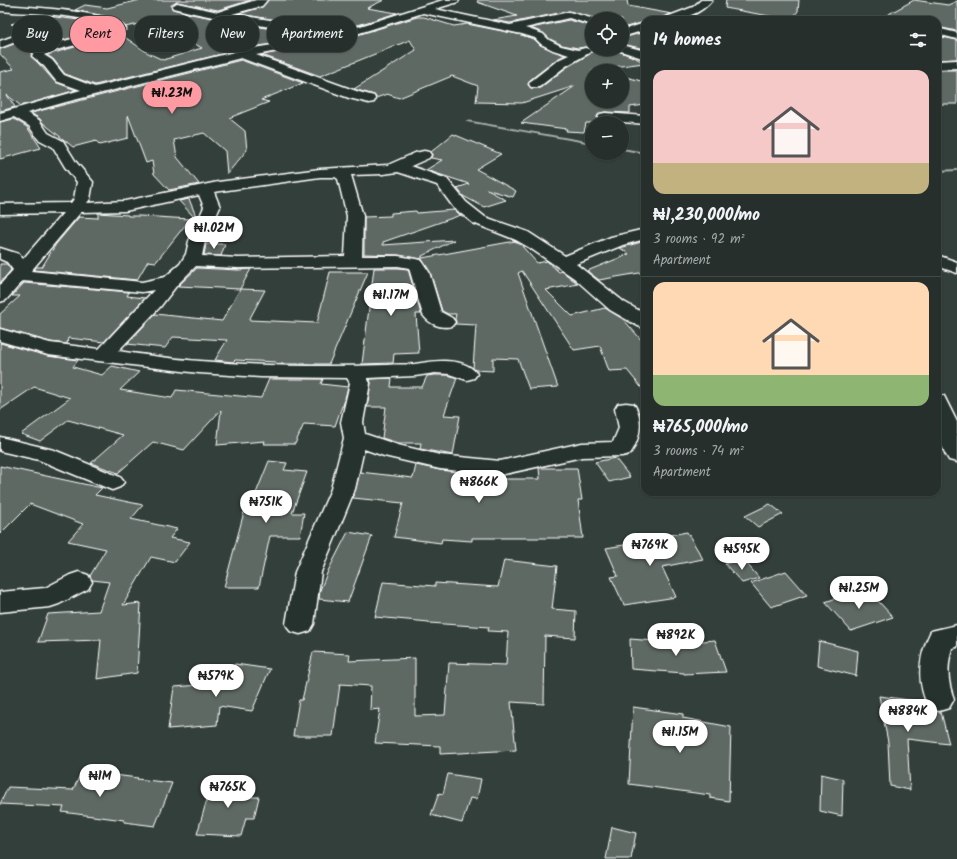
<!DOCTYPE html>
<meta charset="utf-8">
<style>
body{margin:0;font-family:Kalam,sans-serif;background:#2e3734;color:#f1f3f6;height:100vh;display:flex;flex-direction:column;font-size:15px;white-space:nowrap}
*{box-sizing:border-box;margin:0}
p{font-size:13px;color:#a4a9a9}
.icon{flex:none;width:22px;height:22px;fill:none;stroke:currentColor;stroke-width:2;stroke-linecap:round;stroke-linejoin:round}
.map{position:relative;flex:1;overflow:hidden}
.sheet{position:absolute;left:641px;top:16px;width:300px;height:480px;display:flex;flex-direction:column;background:#262f2c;border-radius:12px;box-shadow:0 1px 3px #0004,0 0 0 1px #424a48}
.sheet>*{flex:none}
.top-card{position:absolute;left:12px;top:16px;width:380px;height:36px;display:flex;gap:8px}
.fabs{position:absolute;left:585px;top:12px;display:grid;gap:8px}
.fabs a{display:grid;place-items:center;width:44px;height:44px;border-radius:50%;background:#262f2c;box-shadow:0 1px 3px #0004,0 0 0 1px #424a48;font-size:20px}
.price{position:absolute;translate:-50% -34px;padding:0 9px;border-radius:14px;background:#fff;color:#222;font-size:13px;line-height:26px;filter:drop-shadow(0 1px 2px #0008)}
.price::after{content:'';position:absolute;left:50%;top:24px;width:12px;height:9px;margin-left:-6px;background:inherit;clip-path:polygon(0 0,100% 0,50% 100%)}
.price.on{background:#ff9aa2;color:#111}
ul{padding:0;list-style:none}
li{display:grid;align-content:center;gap:8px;height:212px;padding:0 12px}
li+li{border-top:1px solid #424a48}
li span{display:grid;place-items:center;height:124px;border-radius:12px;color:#555}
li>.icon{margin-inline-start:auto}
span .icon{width:72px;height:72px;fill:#fffc;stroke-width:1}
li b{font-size:17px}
h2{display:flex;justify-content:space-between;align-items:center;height:48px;padding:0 12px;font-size:17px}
.pill{padding:0 14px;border-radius:18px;background:#262f2c;box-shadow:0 1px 3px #0004,0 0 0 1px #424a48;font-size:14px;line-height:36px}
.pill.on{background:#ff9aa2;color:#111}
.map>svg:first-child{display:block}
</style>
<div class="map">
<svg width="957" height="859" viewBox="0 0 957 859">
<rect width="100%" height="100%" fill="#333f3a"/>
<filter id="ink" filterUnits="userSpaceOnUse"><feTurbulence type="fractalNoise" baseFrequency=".025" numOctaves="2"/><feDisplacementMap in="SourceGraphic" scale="8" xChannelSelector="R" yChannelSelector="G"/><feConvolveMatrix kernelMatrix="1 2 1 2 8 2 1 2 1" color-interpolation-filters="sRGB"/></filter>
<g filter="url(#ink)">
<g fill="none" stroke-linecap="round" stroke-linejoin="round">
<path fill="#abb0ae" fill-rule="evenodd" d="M466 120 592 142V144L467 122H466Z
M622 148 645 152V154L622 150Z
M957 169V171L937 172V170Z"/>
</g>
<path fill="#5f6964" stroke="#fff" d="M140 0H251L218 10 177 2 171 6 173 9 191 14 314 37 242 49 95 85 65 74 53 59 47 55 120 34 148 53 163 60 202 48 153 21 125 27 118 21 104 16 75 10 85 5 107 8Z
M268 0H384L367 8 397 13 335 32 283 21 239 14 262 7Z
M478 0H627L628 6 672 14 653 20H645V22L622 28V19H595L569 11 510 23 493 20 517 16 477 2Z
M726 0H799L798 11 791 20 725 8Z
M914 0 948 5 957 1V31L937 27V20H878Z
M40 15 87 21 107 29 44 45 35 49 31 55 55 82 76 90 21 106 7 95 15 107 0 111V72L14 69 0 54V49L19 42 22 39 21 37 42 31 11 24Z
M417 17H424L454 26 467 24 522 35 534 39 540 45 565 55 557 59 530 80 528 85 531 88H540L567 67 590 54 592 51 590 48 585 47 578 48 562 45 550 39 543 33 531 28 569 20 592 26V49H616L618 51 636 58 644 63 598 69 604 71H592V101H622V76L645 82V105L630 107V113L605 112 600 113 597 116 600 121 617 123H586L584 132 566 131 567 129 521 123 575 86 522 103 476 102 478 86 452 76 399 98 387 94 376 98 374 95 354 89 416 50 410 40 320 76 262 55 337 41Z
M645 32V49L622 44V38Z
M937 36 957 40V59L937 60Z
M241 60 303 83 261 100 269 102 229 118 245 131 247 150 227 174 225 151 204 133 174 140 177 157 199 184 169 190 154 174 152 161 146 163 128 115V138L100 145 96 141 73 147 43 123 40 119 31 113Z
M937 70H957V104H937Z
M14 119 27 127 41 148 0 159V122Z
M453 134 501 154 476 169 516 191 513 197 486 189 506 200 484 207 463 196 457 188 469 184 426 170 442 160 431 158 432 154 431 152Z
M189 199 196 216 194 217 179 201Z
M454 210 461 215 383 242V245L454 240 422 256V258L515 241 521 245 537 263 547 261 559 272 562 271 578 284 546 290 572 316 605 308 623 319 645 344V392L627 370 609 371 600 346 574 350 522 271 518 273 558 387 529 389 518 359 493 358V371L475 370 473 368 476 325 455 324 456 322 455 319 456 314H448L442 311 430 272 422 259 398 255 364 254V217L391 216V213L416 211 417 213Z
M98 213 128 215V216H140L190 219 156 262 148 261 137 280 34 270 36 267H42L56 244 79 217 98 218Z
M645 241V272L599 280 587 271 629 254 620 248Z
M206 244H225L221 256 204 255Z
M0 264H7L11 270 0 283Z
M197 268 238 270 251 269 240 289 178 286Z
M374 268H398L408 269 421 314H416L419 353 394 354 393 363 362 364Z
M330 272H368L329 364H275L276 362 235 360 233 362 215 360 227 340 173 337 165 348 127 344 155 314 222 321 240 289 265 290 249 320 317 323Z
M24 283 129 292 127 296 145 298 104 342 68 338 67 344 50 342 0 328V314L20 296H12Z
M0 343 48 356 78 360 73 367 102 375 112 366 139 372 120 390 172 398 176 390 261 398 269 379H323L321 384 348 387 343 406H342L335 426 304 424 295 444H264L265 441 217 445 221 410 184 450 153 442 118 473 91 463 123 435 68 420 40 441 21 434 70 398 34 387 0 410Z
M435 375H449L457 378 444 415 460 416 453 455 420 449 421 443H398L382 438 386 407H367L371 383 370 379 392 378 391 387H422L427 376Z
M615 458 630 477 609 482 595 462Z
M269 461 287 463 284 470 307 472 292 513H304L300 536H270L259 587H224L244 512 248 513Z
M416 465 440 470 498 476 497 479H540L539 468H577L582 500H578L583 538H472V541L442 539 441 543 394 537 403 503 353 498 360 472 413 478Z
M0 466 102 488 95 495 143 505 131 519 177 529 170 538 190 542 175 562 151 557 123 605 141 603 137 673 97 679 101 640 38 642 48 614 99 611 109 582 92 580 90 576 106 549 68 541 83 524 30 504 0 534Z
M770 504 783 514 758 527 745 516Z
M348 532 372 536 348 602 319 599 320 590 328 571Z
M687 532 703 559 662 567 676 597 624 605 611 577 618 576 606 548 660 539 659 537Z
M742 558 759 578 742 583 725 564Z
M504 560 557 566 552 609 576 611 575 638 545 636 544 704 511 702 516 750 440 754V746L375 743 380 709 370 710 371 686 340 684 333 736H293L299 700H302L313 652 350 654 349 661 415 658V716L445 715 449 663 506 665 508 632 488 631 489 627 429 623V622L375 617 383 582 435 586V583L498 587Z
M786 571 807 595 771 607 751 583Z
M866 588 893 617 851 631 825 602Z
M630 639 680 643 715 640 726 672 684 674V673L631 669Z
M819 641 858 651 856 676 817 666Z
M235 664 270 669 252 711 219 706 217 725 168 729 174 687 227 683Z
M879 696 925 702 929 709 941 712 949 744 907 739 910 790 890 786 888 742Z
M633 707 683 714V718L731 727 729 801 710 798V795L629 784Z
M82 771 138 778 137 779 172 783 155 826 124 822V820L62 812 64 807 0 804 8 787 73 790Z
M448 774 481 779 477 799 470 798 462 823 431 815 439 793 443 794Z
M821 774 843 779 842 816 820 811Z
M212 782 254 783 251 797H259L254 818H246L241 836 197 834Z
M612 827 636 833 631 859H606Z"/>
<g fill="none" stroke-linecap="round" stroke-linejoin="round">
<g stroke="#fff" stroke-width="3">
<path id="minor" d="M256 0H267L262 6 232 14 283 22 335 34 443 0H459L458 2 435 9 510 25 569 12 594 19H592V25L569 18 525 28 543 34 549 40 561 46 578 50 585 48 589 49 591 51 589 53 566 66 539 87H531L529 84 531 81 558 60 569 55 553 50 541 44 535 38 522 34 423 13 337 40 256 55 359 92 374 96 375 99 374 102 369 103 349 98 241 58 66 102 27 113 39 120 48 133 63 141 76 162 93 182 90 199 87 203 125 201 218 182 320 169 388 165 415 153 424 151 429 152 431 155 429 158 411 166 447 179 466 202 485 217 528 232 565 256 611 237 645 229V239L623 245 576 264 624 302 645 314V328L638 326 610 310 574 278 530 248 516 240 473 223 454 208 437 185 398 172 383 174 351 175 363 216 362 256H398L421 260 429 272 441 312 452 318 455 322 452 326C441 329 429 324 423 315L409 268 398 266 238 268 196 266 177 285 160 307 118 351C145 355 172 359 200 361 262 366 325 367 387 365 396 364 406 365 415 364 433 361 465 356 477 374L474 378 467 380 449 374 435 373 415 376 367 378 370 383 363 422 365 434 398 445 440 455 500 461 582 443 613 442 619 428 615 409 618 404 626 403 634 404C644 420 640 439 630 454L622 456 582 457 500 475 440 469 384 456 364 449 355 489 321 572 314 624 310 631 300 634 290 631 286 624 295 572 331 489 344 438 341 422 350 383 347 378 261 377 199 373 48 355 0 341V329L50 343 99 349 154 290 142 292 23 281 6 300 0 302V285L13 270 7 262 0 259V248L19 254 23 259 63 213 0 214V204L71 203 74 199 77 182 65 167 53 147 38 139 29 126 14 117 0 121V113L81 90 56 81 44 66 32 56 36 50 44 46 112 29C83 13 33 14 0 11V5C25 7 112 10 126 29L116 35 52 51 44 55 52 60 64 75 95 87 242 50 322 37C272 26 222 21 173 8L172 6 177 3 218 12ZM320 177H335L338 179 347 216 345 256 238 258 202 256 205 241 220 207 214 192ZM199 195 204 207 189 241 186 254 180 264 165 277 142 282 31 271 81 212 125 211Z
M701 0H712C700 15 681 20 663 20L664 18 693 7Z
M645 23V30L622 37V30Z
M937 28 957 33V39L937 34Z
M14 36 18 37 20 39 18 41 0 48V41Z
M622 45 645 51V59L618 50 617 49H622Z
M957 60V68L937 69V61Z
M605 113 645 116V124L600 120 598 117 600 114Z
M937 255 957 262V273L937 266Z
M937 394 944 396 957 422V462L949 460C936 440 937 416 937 394Z
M0 437 54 450 120 477 124 482 120 487 112 490 39 460 0 451Z
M79 572 88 575 92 582 88 589 59 604 50 607 0 612V592L45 588 70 575Z
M957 625V647L952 648C947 666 947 681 954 699L949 708 939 711 929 708C916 682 918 657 931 631Z"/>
</g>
<use href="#minor" fill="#26332d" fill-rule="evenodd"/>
</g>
</g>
</svg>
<div class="fabs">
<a><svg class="icon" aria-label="locate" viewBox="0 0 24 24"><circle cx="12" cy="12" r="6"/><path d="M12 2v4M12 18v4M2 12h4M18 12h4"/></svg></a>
<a>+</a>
<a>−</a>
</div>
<b class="price on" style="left:172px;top:115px">₦1.23M</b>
<b class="price" style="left:214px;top:250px">₦1.02M</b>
<b class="price" style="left:391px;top:317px">₦1.17M</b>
<b class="price" style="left:479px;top:504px">₦866K</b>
<b class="price" style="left:266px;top:524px">₦751K</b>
<b class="price" style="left:650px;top:567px">₦769K</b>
<b class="price" style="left:742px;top:571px">₦595K</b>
<b class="price" style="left:859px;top:610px">₦1.25M</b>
<b class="price" style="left:676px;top:657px">₦892K</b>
<b class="price" style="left:216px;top:698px">₦579K</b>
<b class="price" style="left:908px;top:733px">₦884K</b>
<b class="price" style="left:680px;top:754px">₦1.15M</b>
<b class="price" style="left:100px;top:798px">₦1M</b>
<b class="price" style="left:228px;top:809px">₦765K</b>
<div class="top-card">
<a class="pill">Buy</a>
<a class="pill on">Rent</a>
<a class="pill">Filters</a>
<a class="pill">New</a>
<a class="pill">Apartment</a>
</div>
<section class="sheet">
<h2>14 homes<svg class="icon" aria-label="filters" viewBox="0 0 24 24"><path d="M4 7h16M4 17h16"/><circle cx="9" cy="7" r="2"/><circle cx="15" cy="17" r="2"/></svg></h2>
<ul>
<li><span style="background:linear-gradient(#f6c9c9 75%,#c2b280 0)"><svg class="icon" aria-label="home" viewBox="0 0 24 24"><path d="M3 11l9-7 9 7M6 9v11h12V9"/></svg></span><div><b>₦1,230,000/mo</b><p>3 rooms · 92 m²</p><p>Apartment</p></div></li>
<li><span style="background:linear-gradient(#ffd9b3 75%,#8fb573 0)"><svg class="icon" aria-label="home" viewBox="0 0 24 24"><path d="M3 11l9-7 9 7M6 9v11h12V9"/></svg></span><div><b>₦765,000/mo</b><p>3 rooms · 74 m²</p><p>Apartment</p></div></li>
</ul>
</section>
</div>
